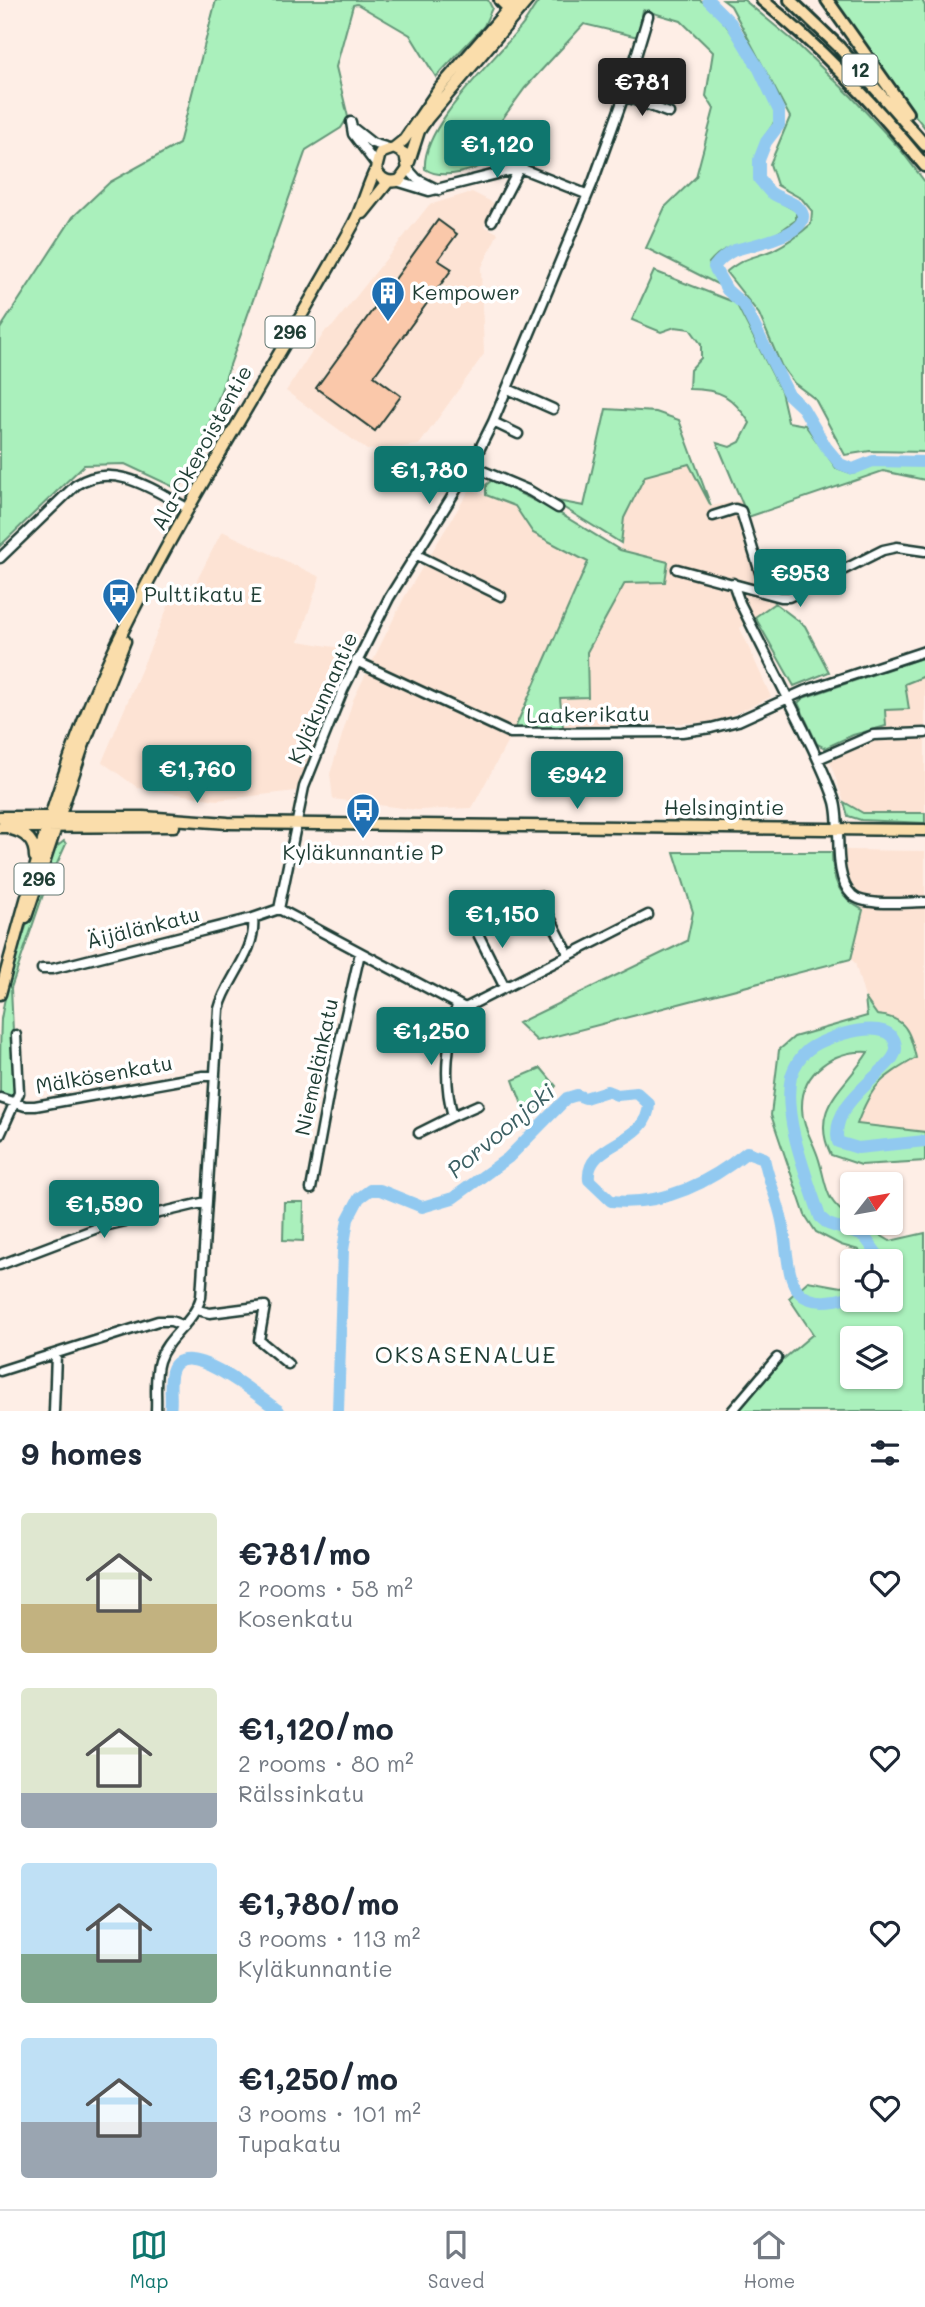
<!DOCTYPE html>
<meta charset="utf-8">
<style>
body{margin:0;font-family:Mali,sans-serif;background:#f6f6f7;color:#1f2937;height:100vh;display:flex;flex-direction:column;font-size:26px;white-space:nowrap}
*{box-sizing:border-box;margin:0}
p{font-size:23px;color:#747a83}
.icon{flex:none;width:38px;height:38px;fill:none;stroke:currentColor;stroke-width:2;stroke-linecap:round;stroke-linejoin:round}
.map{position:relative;height:1411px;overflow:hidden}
.sheet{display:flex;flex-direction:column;background:#fff;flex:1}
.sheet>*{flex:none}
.needle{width:46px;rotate:59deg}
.buttons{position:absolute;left:840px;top:1172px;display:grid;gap:14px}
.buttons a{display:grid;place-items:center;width:63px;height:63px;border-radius:7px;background:#fff;box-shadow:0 2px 5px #0004;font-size:35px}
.price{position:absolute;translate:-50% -60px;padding:0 16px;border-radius:7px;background:#0f766e;color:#fff;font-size:23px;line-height:46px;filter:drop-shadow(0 2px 4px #0008)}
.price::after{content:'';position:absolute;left:50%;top:42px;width:21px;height:16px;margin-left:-10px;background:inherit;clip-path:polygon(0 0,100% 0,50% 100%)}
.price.current{background:#222;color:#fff}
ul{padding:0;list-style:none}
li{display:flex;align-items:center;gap:21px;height:175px;padding:0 21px}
li span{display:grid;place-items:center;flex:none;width:196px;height:140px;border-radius:7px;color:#555}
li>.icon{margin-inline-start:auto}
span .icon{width:84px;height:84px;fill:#fffc;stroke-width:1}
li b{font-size:30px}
h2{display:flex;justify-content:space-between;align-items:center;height:84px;padding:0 21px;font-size:30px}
.tabs{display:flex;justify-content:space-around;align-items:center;height:98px;border-top:2px solid #e0e1e3;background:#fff;font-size:19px;color:#747a83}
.tabs a{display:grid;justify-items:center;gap:4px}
.tabs .current{color:#0f766e}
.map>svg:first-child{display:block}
</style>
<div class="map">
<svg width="925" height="1411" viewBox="0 0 925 1411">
<rect width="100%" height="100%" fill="#feeee6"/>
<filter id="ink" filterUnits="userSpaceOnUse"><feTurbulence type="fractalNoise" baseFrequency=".0143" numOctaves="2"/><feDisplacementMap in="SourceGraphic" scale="14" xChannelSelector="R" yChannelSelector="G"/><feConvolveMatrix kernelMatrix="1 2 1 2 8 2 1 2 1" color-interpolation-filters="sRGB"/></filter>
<g filter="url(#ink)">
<path fill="#fde3d4" d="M472 192 496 204 484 226 498 233 481 269 484 354 419 445 367 450 286 391 326 330 332 327 429 205Z
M689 464 711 506 743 500 775 603 740 628 771 697 717 722 563 727 560 697H588L587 652 626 582 667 562 620 550 624 518 645 476Z
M470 489 515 506 533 533 588 562 515 728 472 808 417 810 333 799 330 774 353 700 405 596Z
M222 531 320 577 299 641 352 650 296 791 217 800 138 788 102 762 172 597 187 600Z
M925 676V813H863L844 802 825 748 886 726 884 710 905 684Z
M843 850 925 851V1132L856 1125 865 1101 879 1080 877 1015 865 998 855 963 851 959 863 910 848 879Z"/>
<path fill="#aaf0bc" stroke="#649678" stroke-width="2" fill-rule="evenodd" d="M216 0H488L492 8 484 26 436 77 410 35 357 4 353 5 336 67 348 117 341 128 306 150 195 464 178 489 125 464 84 465 0 546V329L73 217 110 182 179 144Z
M540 0H700C723 12 770 86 775 112 777 124 767 131 762 141 757 153 756 166 755 179L769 196 796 211V220C786 227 777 235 766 239 743 248 728 240 709 263L723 287 646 248 665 207 696 177 714 109 706 96 713 52 681 21 643 10 638 37 584 24 525 88 490 136 492 144 515 153C491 161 449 185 425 169 421 126 494 61 521 27 529 18 532 8 540 0Z
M723 0H744L796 43 852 97 900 149 925 182V452L870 451 845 455 815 399 794 383 781 365 759 314 726 272C746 256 752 259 773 250 787 243 799 235 811 224L812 211 802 199 777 185 770 164 790 117 731 6Z
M831 0H922L925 6V128L874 63Z
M654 271 736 303 781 391 788 422 805 425 836 468 853 474 870 466H925V480L883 471 748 517 717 443 730 447 740 442 750 423C732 396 721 389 689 389L690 370 701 358V344L690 329 675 327 661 332 632 320Z
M606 409 656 412 679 420 711 506 689 464 645 476 624 518 621 543 561 506 557 501 584 506Z
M492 480 554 510 620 550 668 562 665 582 625 583 587 652 588 697 560 698 563 727 515 728 588 562 533 533 515 506 486 495V485Z
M775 603 805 626 829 672 794 686 755 617Z
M925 657V676L905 684 909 709 885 710 886 726 853 735 825 748 817 744 798 703 803 698Z
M844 802 863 813H925V823L861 820 848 816Z
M64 841 66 844 44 892 11 988 16 1095 11 1098 0 1095C0 1070 0 1043 1 1019 10 964 32 910 51 858L55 848Z
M674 852H832C832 879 838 897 863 910L851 959 537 1041 518 1023 687 941 693 912Z
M865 998 877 1015C906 1017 910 1032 916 1058 880 1079 872 1084 857 1124L925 1132V1161L861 1165 831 1155C808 1107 846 1088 868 1052 835 1050 801 1071 802 1108 802 1127 814 1142 819 1160 828 1190 824 1200 852 1219V1223H860L890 1241 925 1233V1411H739L773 1368 813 1334 789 1298 808 1281 841 1287 852 1284V1300H891V1262H863L859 1250 841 1245 816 1232 805 1215 771 1115 779 1050 794 1037 867 1016ZM852 1339H891V1377H852Z
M541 1068 556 1086 527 1118 513 1080Z
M284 1202H304L303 1241 283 1240Z"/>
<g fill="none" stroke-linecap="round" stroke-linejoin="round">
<path stroke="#91c9f0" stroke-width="12" d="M708 0 731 23 759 69 779 111V125L766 142 759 160V179C763 183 766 188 770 192 778 198 792 201 799 208 821 233 746 246 735 250 726 254 720 259 714 267L727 290 744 305 789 395 803 408 826 447 840 464 853 469 873 461 925 462
M883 1262 864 1236 828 1224 820 1217C808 1179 782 1118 791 1077 794 1066 802 1053 812 1047 827 1037 893 1013 896 1047 899 1069 828 1098 838 1142L858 1148 925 1141
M170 1411C173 1398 166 1372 177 1363 198 1346 262 1399 279 1411
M338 1411 343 1250 348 1219 359 1198 370 1190H380L422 1207 453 1198 508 1158 567 1098 577 1095 585 1098 607 1091 617 1095 637 1093 649 1104C648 1146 585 1141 589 1180L611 1201C662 1206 709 1183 747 1152L764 1158C768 1180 778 1200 782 1221 792 1267 780 1318 852 1296"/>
</g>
<path fill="#fac8aa" stroke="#1f3d34" stroke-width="2" d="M438 220 457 234 438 260 452 269 374 376 401 396 375 431 316 388Z"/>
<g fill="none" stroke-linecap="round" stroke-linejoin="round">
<g stroke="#1f3d34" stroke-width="13">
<path id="minor" d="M624 96 669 113
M351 122 353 134 375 163
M353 128 372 143 389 148
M408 169 417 179 439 190
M396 181 429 191 520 168 586 194
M492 221 528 152
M508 389 553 409
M493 422 518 434
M471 466 530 491 558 508
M713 516 735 509 741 511 766 592
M417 555 501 596
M0 558 76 485C114 460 155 491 189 509
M677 569 781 597H789L883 550 897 547 925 551
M733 583 740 603C761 644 782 686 803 728 814 752 827 776 835 802 842 828 832 876 852 895 864 907 907 902 925 902
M356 661 510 733 682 732 711 728 738 721 804 691 925 651
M818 759 873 735 925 733
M539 896 569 955
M279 909 304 787 343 690 389 598 471 466 493 422 593 182 624 96 648 16
M279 909 465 1008 648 915
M474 926 504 986
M42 969H52L253 918
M0 1098 25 1106H35L203 1076H215
M453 1116 478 1105
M419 1133 453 1116C442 1078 448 1043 457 1005
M0 1135 19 1093 16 1035
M311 1189 331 1080 360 953
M0 1265 100 1227 206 1202
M197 1310 210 1313 265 1306 259 1340 288 1364
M0 1371 158 1321H171L184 1326
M54 1411 56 1354
M156 1411C157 1395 154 1377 159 1361 167 1336 194 1323 201 1297L219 1009C227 978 257 952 253 918L279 909
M732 1411 777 1358"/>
</g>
<g stroke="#1f3d34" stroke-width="15">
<path id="major" d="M394 148 405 154 408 169 400 180C389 184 380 180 376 169L380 153 394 148 404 140 439 89 516 0
M409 162 419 131 427 119 528 0
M363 213 388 182
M0 817H143L228 823 925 830
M0 827 174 826
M11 829C26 833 35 841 35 857
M26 917 82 749 125 641
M0 994C33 874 63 755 117 643 187 498 277 364 354 223 363 206 367 186 376 169"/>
</g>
<g stroke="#1f3d34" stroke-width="16">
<path id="highway" d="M500 0 508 8 519 9
M762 0C823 49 876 106 925 166
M790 0 838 46 925 145
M827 0 907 113"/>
</g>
<use href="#minor" stroke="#fff" stroke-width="8"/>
<use href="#major" stroke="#faddab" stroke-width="10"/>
<use href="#highway" stroke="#faddab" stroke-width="10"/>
</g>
</g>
<defs>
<g id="building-pin" transform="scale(1.75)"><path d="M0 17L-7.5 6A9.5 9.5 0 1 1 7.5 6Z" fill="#1f6fb2" stroke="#fff"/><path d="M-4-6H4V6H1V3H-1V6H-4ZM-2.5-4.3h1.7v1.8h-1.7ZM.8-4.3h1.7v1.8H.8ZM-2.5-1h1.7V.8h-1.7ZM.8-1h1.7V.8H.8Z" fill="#fff"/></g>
<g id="bus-pin" transform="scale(1.75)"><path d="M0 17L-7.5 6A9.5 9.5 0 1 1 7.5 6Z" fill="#1f6fb2" stroke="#fff"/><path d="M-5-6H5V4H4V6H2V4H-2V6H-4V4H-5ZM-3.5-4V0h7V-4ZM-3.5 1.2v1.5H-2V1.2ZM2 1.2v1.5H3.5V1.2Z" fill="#fff"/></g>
</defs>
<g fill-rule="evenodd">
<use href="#building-pin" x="388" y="293"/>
<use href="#bus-pin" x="119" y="595"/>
<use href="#bus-pin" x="363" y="810"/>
</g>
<g text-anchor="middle" stroke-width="7" stroke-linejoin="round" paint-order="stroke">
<g fill="#fff" stroke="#627771" stroke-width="2">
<rect x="842.5" y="54.5" width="35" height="31" rx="5"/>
<rect x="265.5" y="316.5" width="49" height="31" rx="5"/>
<rect x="14.5" y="863.5" width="49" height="31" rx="5"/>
</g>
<g font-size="19" font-weight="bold" fill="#1f3d34">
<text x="860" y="77">12</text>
<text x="290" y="339">296</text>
<text x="39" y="886">296</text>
</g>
<g font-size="21" fill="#1f3d34" stroke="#fff" text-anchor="start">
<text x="412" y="300">Kempower</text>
<text x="144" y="602">Pulttikatu E</text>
<text x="363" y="860" text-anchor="middle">Kyläkunnantie P</text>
</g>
<g font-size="21" fill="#1f3d34" stroke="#fff">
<text transform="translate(202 448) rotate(-61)" y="7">Ala-Okeroistentie</text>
<text transform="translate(323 698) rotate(-66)" y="7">Kyläkunnantie</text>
<text transform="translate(588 715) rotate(-1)" y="7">Laakerikatu</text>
<text x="724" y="815">Helsingintie</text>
<text transform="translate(143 928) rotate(-14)" y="7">Äijälänkatu</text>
<text transform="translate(317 1067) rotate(-78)" y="7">Niemelänkatu</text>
<text transform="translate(104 1075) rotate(-10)" y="7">Mälkösenkatu</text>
</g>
<g font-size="23" font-style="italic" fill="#3c6063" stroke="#fff">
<text transform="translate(501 1131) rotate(-40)" y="8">Porvoonjoki</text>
</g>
<g font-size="23" letter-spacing="2" fill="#1f3d34" stroke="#fff">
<text x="466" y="1363">OKSASENALUE</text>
</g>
</g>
</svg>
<div class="buttons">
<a><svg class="needle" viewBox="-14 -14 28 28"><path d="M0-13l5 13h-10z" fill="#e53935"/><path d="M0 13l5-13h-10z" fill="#747a83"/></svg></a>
<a><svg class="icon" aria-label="locate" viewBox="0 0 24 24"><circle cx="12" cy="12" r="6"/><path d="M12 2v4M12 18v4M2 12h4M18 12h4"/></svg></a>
<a><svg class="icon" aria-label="layers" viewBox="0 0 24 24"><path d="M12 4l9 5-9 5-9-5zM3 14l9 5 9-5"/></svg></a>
</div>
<b class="price current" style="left:642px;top:118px">€781</b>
<b class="price" style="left:497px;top:180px">€1,120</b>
<b class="price" style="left:429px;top:506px">€1,780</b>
<b class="price" style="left:800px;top:609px">€953</b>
<b class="price" style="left:197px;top:805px">€1,760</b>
<b class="price" style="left:577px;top:811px">€942</b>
<b class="price" style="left:502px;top:950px">€1,150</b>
<b class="price" style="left:431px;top:1067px">€1,250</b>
<b class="price" style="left:104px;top:1240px">€1,590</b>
</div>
<section class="sheet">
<h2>9 homes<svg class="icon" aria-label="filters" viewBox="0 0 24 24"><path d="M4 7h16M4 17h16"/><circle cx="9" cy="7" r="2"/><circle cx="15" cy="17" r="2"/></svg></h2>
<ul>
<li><span style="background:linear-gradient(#dfe7d0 65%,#c2b280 0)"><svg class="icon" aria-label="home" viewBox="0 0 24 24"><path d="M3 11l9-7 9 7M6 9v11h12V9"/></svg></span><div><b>€781/mo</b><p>2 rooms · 58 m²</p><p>Kosenkatu</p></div><svg class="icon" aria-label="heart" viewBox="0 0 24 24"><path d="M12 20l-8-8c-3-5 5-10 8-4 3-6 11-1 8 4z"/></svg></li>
<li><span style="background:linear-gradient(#dfe7d0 75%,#9aa5b1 0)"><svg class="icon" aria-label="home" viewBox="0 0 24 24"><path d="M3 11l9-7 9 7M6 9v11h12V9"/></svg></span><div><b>€1,120/mo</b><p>2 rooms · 80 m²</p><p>Rälssinkatu</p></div><svg class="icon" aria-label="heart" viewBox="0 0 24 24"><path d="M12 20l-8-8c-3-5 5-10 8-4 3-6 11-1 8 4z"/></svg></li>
<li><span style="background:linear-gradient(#bfe0f5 65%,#7fa58c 0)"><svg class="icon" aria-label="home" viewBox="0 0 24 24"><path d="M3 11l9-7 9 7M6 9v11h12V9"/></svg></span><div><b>€1,780/mo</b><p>3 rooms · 113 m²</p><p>Kyläkunnantie</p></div><svg class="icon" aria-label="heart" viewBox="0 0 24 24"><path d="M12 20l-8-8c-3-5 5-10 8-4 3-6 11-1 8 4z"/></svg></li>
<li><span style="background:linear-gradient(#bfe0f5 60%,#9aa5b1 0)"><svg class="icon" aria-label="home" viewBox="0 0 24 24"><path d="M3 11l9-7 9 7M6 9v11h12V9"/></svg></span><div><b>€1,250/mo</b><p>3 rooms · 101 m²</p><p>Tupakatu</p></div><svg class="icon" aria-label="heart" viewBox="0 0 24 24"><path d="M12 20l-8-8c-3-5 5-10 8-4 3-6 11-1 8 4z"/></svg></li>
</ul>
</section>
<nav class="tabs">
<a class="current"><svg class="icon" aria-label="map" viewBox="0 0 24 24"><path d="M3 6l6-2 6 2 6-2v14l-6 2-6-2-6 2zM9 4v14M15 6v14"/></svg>Map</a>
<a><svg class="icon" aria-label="saved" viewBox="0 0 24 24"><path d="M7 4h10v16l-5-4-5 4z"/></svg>Saved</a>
<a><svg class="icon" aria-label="home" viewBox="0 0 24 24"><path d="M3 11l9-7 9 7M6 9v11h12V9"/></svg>Home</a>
</nav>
